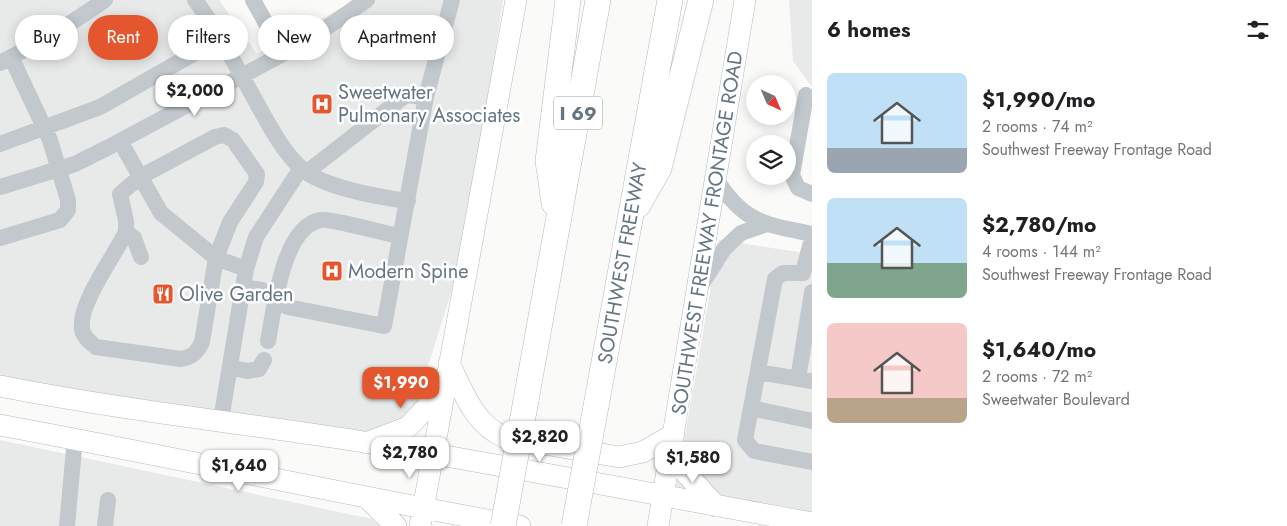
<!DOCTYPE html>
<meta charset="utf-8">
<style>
body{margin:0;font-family:Jost,sans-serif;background:#f6f6f6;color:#202124;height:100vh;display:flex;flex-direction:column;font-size:19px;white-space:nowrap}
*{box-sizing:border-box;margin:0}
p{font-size:16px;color:#757577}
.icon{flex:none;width:28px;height:28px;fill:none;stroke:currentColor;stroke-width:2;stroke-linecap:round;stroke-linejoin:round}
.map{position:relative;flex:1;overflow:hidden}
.sheet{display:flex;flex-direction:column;background:#fff;width:475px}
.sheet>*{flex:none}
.guide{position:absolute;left:15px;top:15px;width:475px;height:45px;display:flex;gap:10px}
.needle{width:32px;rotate:136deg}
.buttons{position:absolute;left:746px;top:75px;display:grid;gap:10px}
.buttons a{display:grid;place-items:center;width:50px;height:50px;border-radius:50%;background:#fff;box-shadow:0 2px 12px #0003;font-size:25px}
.price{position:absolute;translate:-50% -42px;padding:0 11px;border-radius:10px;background:#fff;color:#222;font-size:16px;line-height:32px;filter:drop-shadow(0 1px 2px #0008)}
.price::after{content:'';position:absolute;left:50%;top:30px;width:15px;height:11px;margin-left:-8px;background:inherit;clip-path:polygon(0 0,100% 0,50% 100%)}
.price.selected{background:#e4572e;color:#fff}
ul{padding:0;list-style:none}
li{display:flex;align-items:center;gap:15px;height:125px;padding:0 15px}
li span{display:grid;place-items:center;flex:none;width:140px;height:100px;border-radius:8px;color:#555}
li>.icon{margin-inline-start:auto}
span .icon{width:60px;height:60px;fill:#fffc;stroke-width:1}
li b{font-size:21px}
h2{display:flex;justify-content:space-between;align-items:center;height:60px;padding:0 15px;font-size:21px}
.tag{padding:0 18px;border-radius:22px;background:#fff;box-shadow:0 2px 12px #0003;font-size:18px;line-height:45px}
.tag.selected{background:#e4572e;color:#fff}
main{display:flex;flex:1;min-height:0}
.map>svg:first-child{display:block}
</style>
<main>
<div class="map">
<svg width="812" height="526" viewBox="0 0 812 526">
<rect width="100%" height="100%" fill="#fafaf8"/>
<path fill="#e8e9e9" d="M0 0H219L257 54 343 7 351 0H503L465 248 405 440 0 378Z
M789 0H812V87L793 61Z
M719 240 812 254V512L676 488Z
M0 440 372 519 380 526H0Z"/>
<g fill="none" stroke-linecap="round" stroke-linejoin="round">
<g stroke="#b5babe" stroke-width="22">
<path id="major" d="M449 363C463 391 474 424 504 437L619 457 643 452 674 434
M0 386C121 410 243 423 364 442 514 467 663 496 812 523
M0 425C174 457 346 495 520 526
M366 443 408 427 444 389
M671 457 716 506
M367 498 396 526
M420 526 516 0
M658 526 745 0"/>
</g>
<g stroke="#b4b9bd" stroke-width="26">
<path id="highway" d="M554 203 548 161 568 0
M638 205 659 168 701 0
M526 400 598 0
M596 406 670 0"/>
</g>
<path stroke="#c3c8cc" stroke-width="16" d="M195 0C218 31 235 64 254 98 267 121 280 148 300 167 320 187 379 197 408 201
M253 0 283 54
M0 63 57 32 105 0
M806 95 792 175 798 188 812 194
M224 135 233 140 257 174 256 182 230 222 216 258 202 342C197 353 192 357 181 359L96 347C90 342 83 337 82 329 78 304 115 255 126 232V221L120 194 140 177 215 137Z
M120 141 161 213 216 258 246 269
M0 144 100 107 221 38
M307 172 406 95 426 97
M716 179C744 223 764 224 812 234
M0 187 75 164 107 148 307 41 367 0
M126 232 134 238 141 257
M0 238 60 220 68 210V200L50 140 11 57
M812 238 803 273H783L775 279 745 440 754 451 812 462
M243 287 262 290 288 307 384 326 426 97 452 0
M700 287 724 249 741 233 764 225
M268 341C274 311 282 226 321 220 329 218 387 234 400 236
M230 367 247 371 259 369 264 360
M758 372 812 381
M798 379 812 292
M751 408 812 421
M221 420 246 269 256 237 301 168
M67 526 75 438
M105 526 108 500"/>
<use href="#major" stroke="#fff" stroke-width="21"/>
<use href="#highway" stroke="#fff" stroke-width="25"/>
<g stroke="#b4b9bd" stroke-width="26" stroke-linecap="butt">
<path id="highway-bridge" d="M503 526 526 400
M574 526 596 406"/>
</g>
<use href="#highway-bridge" stroke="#fff" stroke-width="25"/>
</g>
<defs>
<g id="hospital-square" transform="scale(1.125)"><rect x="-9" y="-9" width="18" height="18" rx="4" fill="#e4572e" stroke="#fff"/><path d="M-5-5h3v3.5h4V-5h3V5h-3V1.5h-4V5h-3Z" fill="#fff"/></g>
<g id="restaurant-square" transform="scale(1.125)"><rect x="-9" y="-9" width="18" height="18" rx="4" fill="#e4572e" stroke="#fff"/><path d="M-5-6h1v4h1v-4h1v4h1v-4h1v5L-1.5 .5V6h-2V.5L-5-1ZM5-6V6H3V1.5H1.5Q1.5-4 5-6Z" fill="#fff"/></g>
</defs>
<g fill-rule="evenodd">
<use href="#hospital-square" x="322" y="104"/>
<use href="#hospital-square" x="332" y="271"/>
<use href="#restaurant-square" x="163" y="294"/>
</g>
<g text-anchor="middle" stroke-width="5" stroke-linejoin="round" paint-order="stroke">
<rect fill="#fff" stroke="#939fa8" stroke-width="1" x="554" y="96.5" width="48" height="33" rx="4"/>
<g font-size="19" font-weight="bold" fill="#657683">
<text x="578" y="120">I 69</text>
</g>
<g font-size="20" fill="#657683" stroke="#fff" text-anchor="start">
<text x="338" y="99">Sweetwater<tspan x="338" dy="23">Pulmonary Associates</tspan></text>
<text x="348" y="278">Modern Spine</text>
<text x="179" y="301">Olive Garden</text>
</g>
<g font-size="20" fill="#657683" stroke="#fff">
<text transform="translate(707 233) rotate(-81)" y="7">SOUTHWEST FREEWAY FRONTAGE ROAD</text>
<text transform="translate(622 263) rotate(-80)" y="7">SOUTHWEST FREEWAY</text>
</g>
</g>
</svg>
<div class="buttons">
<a><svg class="needle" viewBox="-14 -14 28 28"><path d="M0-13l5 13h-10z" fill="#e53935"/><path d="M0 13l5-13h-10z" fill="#757577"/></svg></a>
<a><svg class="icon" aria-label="layers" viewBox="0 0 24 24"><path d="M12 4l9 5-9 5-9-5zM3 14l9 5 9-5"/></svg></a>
</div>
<b class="price" style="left:195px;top:117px">$2,000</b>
<b class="price selected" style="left:401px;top:409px">$1,990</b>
<b class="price" style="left:540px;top:463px">$2,820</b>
<b class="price" style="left:410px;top:479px">$2,780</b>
<b class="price" style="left:693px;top:484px">$1,580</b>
<b class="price" style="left:239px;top:492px">$1,640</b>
<div class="guide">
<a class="tag">Buy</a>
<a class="tag selected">Rent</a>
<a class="tag">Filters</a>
<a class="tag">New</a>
<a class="tag">Apartment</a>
</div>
</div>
<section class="sheet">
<h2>6 homes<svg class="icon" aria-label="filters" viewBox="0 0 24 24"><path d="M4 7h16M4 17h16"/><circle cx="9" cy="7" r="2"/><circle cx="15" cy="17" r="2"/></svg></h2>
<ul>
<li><span style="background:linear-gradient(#bfe0f5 75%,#9aa5b1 0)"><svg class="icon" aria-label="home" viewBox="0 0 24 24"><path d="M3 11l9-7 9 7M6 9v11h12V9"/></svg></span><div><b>$1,990/mo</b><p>2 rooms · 74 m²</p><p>Southwest Freeway Frontage Road</p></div></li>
<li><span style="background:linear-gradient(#bfe0f5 65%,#7fa58c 0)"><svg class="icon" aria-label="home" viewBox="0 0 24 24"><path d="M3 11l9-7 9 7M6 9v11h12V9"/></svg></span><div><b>$2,780/mo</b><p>4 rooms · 144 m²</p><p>Southwest Freeway Frontage Road</p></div></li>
<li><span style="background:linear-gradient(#f6c9c9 75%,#b9a48a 0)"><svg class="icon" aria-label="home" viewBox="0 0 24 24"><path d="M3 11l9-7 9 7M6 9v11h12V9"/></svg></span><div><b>$1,640/mo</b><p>2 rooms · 72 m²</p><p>Sweetwater Boulevard</p></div></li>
</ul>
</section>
</main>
